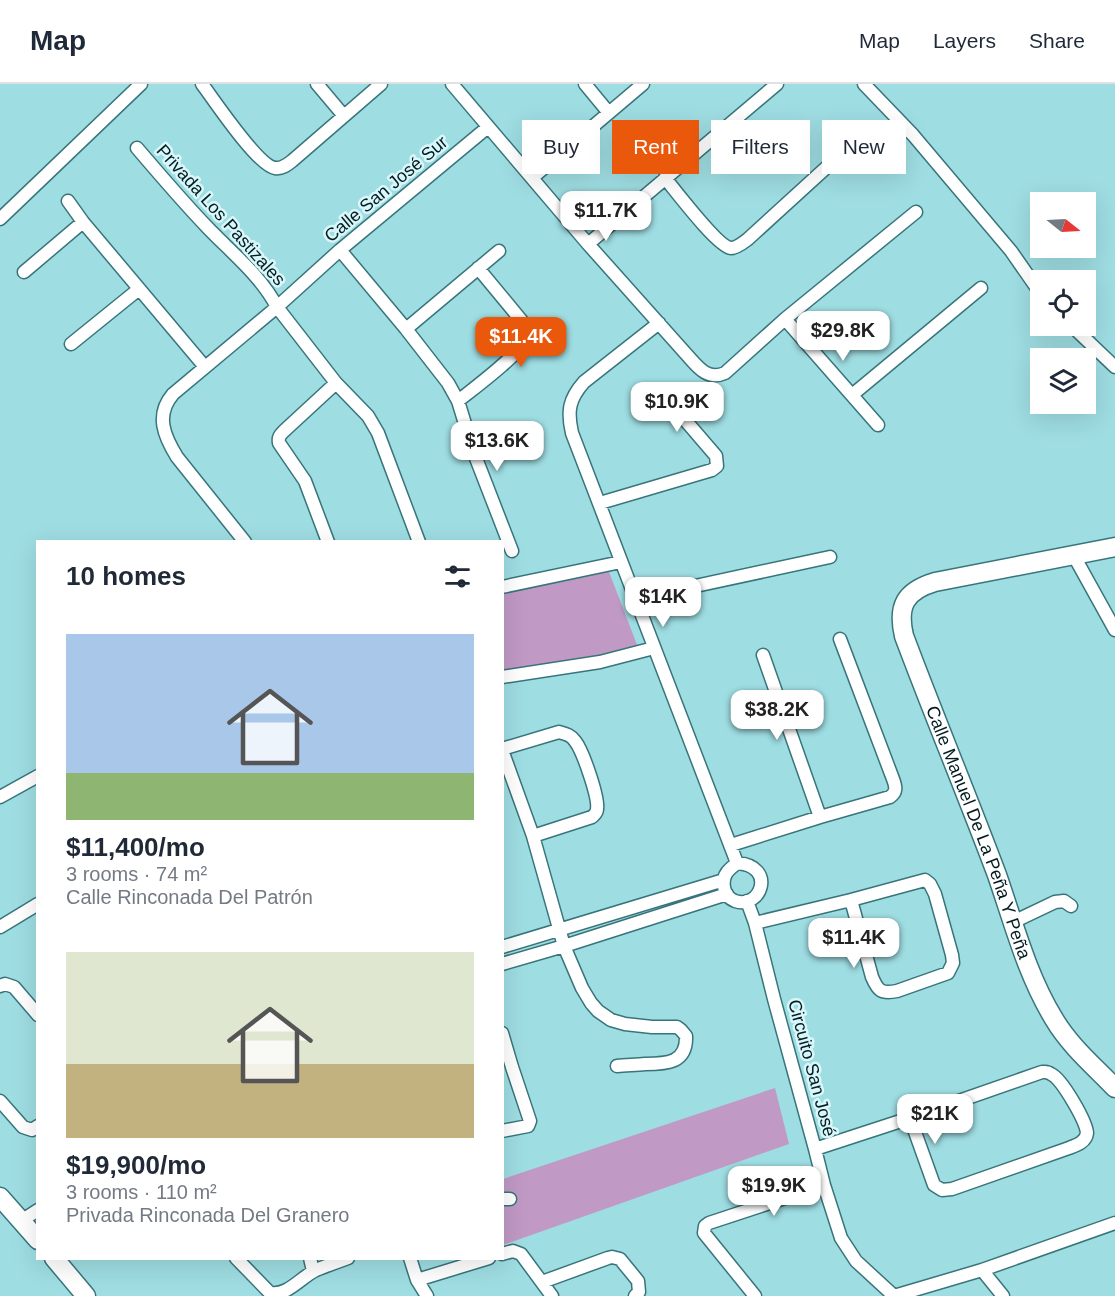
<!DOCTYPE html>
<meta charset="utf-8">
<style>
body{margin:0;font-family:Arial,sans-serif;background:#f6f6f7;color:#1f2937;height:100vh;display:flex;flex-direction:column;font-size:22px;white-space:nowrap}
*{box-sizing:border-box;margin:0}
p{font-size:20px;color:#747a83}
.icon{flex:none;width:33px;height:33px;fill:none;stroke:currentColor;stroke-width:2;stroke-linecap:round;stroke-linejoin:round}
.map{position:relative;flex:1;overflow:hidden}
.sheet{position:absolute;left:36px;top:456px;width:468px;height:720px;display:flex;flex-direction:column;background:#fff;border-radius:0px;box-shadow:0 6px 24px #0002}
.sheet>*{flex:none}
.hud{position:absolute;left:522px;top:36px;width:502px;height:54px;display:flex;gap:12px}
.needle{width:39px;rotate:108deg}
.tools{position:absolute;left:1030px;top:108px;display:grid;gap:12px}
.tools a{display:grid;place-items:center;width:66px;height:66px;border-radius:0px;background:#fff;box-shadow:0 6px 24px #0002;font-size:30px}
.price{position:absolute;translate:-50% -51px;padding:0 14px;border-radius:12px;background:#fff;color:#222;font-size:20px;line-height:39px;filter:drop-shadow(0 2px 3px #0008)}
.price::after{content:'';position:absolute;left:50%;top:36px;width:18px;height:14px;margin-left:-9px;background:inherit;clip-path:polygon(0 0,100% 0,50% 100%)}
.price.on{background:#ea580c;color:#fff}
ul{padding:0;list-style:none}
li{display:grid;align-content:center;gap:12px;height:318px;padding:0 30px}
li span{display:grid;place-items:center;height:186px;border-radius:0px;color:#555}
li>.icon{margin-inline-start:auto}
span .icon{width:108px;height:108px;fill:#fffc;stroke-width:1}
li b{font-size:26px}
h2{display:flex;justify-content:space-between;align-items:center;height:72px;padding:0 30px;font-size:26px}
.pill{padding:0 21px;border-radius:0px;background:#fff;box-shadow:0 6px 24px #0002;font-size:21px;line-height:54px}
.pill.on{background:#ea580c;color:#fff}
header{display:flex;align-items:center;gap:36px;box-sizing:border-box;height:84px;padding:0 30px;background:#fff;border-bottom:2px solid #e0e1e3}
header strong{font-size:28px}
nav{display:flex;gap:33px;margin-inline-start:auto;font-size:21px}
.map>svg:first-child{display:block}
</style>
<header>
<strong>Map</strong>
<nav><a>Map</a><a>Layers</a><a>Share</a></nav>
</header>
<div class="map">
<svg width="1115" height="1212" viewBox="0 0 1115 1212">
<rect width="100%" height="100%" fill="#9edde2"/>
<path fill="#c099c5" d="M606 480 639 566 503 594V500Z
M775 1004 789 1060 503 1161V1095Z"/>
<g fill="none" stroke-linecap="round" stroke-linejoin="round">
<g stroke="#38757b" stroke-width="15">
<path id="street" d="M202 0C214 16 258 82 275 84 282 85 287 81 292 77L381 0
M317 0 344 32
M452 0 588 160 687 271C697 282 707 297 725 289L785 235 916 128
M585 0 609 29
M864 0 913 51 1011 167 1041 210
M137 64C160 91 183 118 208 144 232 169 261 192 277 223L336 299 368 332 378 349 419 458
M532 94 643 0
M665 94C675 106 718 163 731 164 737 164 744 158 748 155L851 61
M68 117 83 138 205 283
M0 135 141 0
M588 160 777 0
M340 166 406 245 448 299 458 317 474 369 512 467
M24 188 83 138
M785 235 878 341
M659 239 584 298C569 315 567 327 572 349L737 779
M1072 242 1115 283
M406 245 499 167
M71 260 139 205
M852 311 981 204
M458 317C473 305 519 271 526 255 529 250 528 247 526 242L478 184
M600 419 712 386 717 382 716 372 674 323
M245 458 177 373C164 352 155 331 173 310L277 223 340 166 488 43
M328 458 305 397 279 359C278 353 280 351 284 347L336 299
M1074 472 1115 546
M502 503 621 478
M635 515 830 473
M763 571 820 733
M502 593 600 578 654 564
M502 665 559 648C566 650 571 651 575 657 583 667 599 714 597 725 597 729 595 730 592 733L533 752
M502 666 533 752 564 862 582 904 591 919 598 927 611 936 625 940 652 943H677L681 946 686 952C687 979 667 980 645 980 636 981 626 981 617 982
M0 713 38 692
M731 761 820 733 890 713C897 708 896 703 893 695L840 555
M737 779C777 782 761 826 735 817 722 812 720 794 730 785 732 783 735 781 737 779Z
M747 817 755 839 774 915 815 1065 824 1101 841 1154 856 1177 894 1212
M1013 838 1055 818 1064 817 1071 822
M755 839 851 816 925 796 930 800 935 810 952 871 953 879 948 889 897 907C881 910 878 907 872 893L851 816
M0 843 38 820
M502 863 724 796
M502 880 564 862 727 810
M0 902 5 900 14 903 38 931
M502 949 512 983 530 1037 528 1042 502 1047
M0 1017 23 1043 32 1046 38 1042
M815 1065 910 1034 1042 988C1046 988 1047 987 1051 990 1062 995 1086 1037 1087 1049 1086 1058 1077 1061 1069 1064L952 1105 942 1106 934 1101 910 1034
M502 1115H510
M21 1137 38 1126
M502 1170 513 1167 521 1170 552 1212
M236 1174 270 1209C288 1212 301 1193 316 1186 326 1182 337 1178 348 1174
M310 1174 313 1187
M410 1174 417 1196 427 1212
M982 1186 1003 1212
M417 1196 489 1174
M542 1198 608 1174 612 1173 620 1175 638 1197 639 1208 635 1212
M755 1212 704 1149 705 1142 709 1139 824 1101
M894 1212 982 1186 1115 1139"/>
</g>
<g stroke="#38757b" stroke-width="21">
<g id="secondary">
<path id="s1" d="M1115 463 935 498C905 507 897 522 904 552 934 632 967 711 997 791 1014 840 1027 891 1054 935 1070 962 1094 982 1115 1004"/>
<path d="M0 1113 38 1156"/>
<path d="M54 1174 86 1212"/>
</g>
</g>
<use href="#street" stroke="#fff" stroke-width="12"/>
<use href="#secondary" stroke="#fff" stroke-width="18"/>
</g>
<g text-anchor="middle" stroke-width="5" stroke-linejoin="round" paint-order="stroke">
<g font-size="18" fill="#041d20" stroke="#d9f7fa">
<text transform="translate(386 105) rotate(-40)" y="6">Calle San José Sur</text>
<text transform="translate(221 131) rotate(48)" y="6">Privada Los Pastizales</text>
<text dy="6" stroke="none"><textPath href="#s1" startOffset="465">Calle Manuel De La Peña Y Peña</textPath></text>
<text transform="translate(812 984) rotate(75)" y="6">Circuito San José</text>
</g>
</g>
</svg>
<div class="tools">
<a><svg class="needle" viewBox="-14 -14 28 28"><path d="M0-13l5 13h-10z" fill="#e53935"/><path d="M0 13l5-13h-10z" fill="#747a83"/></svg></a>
<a><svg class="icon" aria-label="locate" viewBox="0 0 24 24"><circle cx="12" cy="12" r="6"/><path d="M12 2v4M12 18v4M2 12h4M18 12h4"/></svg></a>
<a><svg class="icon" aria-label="layers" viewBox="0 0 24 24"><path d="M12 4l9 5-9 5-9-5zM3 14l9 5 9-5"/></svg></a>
</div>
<b class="price" style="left:606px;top:158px">$11.7K</b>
<b class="price" style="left:843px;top:278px">$29.8K</b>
<b class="price on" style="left:521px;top:284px">$11.4K</b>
<b class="price" style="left:677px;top:349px">$10.9K</b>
<b class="price" style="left:497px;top:388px">$13.6K</b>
<b class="price" style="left:663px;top:544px">$14K</b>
<b class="price" style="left:777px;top:657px">$38.2K</b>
<b class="price" style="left:854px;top:885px">$11.4K</b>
<b class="price" style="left:935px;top:1061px">$21K</b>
<b class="price" style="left:774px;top:1133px">$19.9K</b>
<div class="hud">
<a class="pill">Buy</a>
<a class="pill on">Rent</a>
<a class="pill">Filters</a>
<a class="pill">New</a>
</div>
<section class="sheet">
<h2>10 homes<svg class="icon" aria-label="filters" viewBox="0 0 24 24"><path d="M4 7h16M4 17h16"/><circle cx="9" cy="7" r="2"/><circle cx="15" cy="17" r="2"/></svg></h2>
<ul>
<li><span style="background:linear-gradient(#a9c7e8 75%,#8fb573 0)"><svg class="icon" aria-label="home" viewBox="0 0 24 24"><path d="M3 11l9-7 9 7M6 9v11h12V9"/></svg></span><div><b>$11,400/mo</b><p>3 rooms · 74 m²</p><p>Calle Rinconada Del Patrón</p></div></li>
<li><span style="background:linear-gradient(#dfe7d0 60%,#c2b280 0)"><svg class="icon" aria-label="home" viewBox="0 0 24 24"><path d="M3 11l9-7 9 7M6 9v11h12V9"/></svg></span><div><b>$19,900/mo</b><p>3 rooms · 110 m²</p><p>Privada Rinconada Del Granero</p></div></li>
</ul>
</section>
</div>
